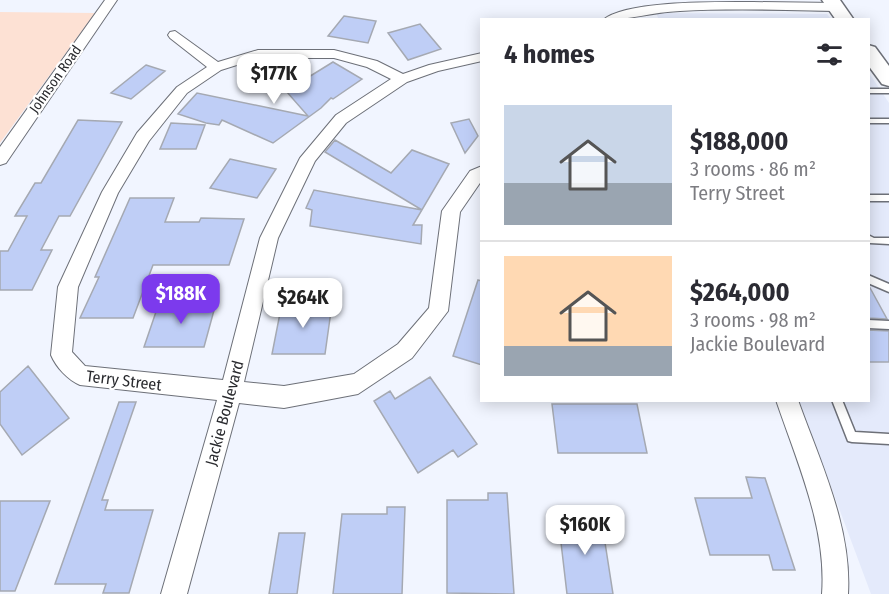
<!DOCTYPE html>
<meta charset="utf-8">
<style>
body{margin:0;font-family:"Fira Sans Condensed",sans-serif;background:#f2f2f3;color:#2b2b33;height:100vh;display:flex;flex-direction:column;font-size:22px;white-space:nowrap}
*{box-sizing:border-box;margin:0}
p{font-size:20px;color:#7c7c81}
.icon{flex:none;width:33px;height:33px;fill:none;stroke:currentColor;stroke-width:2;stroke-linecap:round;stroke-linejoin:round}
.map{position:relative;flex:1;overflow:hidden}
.sheet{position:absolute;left:480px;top:18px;width:390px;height:384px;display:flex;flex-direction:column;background:#fff;border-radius:0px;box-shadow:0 3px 15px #0003}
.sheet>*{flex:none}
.price{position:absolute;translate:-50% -51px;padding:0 14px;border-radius:12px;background:#fff;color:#222;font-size:20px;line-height:39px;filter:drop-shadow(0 2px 3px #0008)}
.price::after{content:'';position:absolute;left:50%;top:36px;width:18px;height:14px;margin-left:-9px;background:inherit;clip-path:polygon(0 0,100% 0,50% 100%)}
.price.on{background:#7c3aed;color:#fff}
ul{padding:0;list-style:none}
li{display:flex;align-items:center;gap:18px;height:150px;padding:0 24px}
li+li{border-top:2px solid #e1e1e2}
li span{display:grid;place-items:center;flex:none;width:168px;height:120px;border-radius:0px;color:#555}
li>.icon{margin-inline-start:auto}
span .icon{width:72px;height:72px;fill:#fffc;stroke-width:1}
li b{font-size:26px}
h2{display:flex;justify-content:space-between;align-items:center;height:72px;padding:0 24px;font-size:26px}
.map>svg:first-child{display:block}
</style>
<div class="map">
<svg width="889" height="594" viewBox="0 0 889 594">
<rect width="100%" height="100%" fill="#f1f5ff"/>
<path fill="#e4eafb" d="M656 13 827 14 831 19 659 20Z
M869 73 889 103V594H871L799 401 868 400Z"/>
<path fill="#fde1d4" d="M0 12 95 13 0 143Z"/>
<path fill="#bfcef6" stroke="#a5a9b2" stroke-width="1.5" d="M344 16 376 21 368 43 328 36Z
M420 24 441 49 408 60 388 33Z
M333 62 362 79 333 99 331 98 321 108 273 143 222 120 219 125 206 123 178 114 197 93 308 116 286 91Z
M146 65 165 71 131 99 111 93Z
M469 119 478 136 465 153 451 123Z
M78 120 122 122 70 216H59L41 250H52L32 290H0V251H8L27 216H15L35 183H41Z
M171 123 205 125 196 149H160Z
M335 140 391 173 412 150 449 164 413 225H422L421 244 310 226 312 210 306 208 314 190 422 210 325 152Z
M230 159 276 169 257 198 210 188Z
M130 198H174L165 222H199L201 218 244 219 229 265H153L133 318H80L99 277H95Z
M478 280 482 281V365L453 356Z
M869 286 887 319 868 318Z
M159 303H216L204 347H144Z
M282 303 332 304 325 354H272Z
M868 330 889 331V362H868Z
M28 366 69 418 22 455 0 424V392Z
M430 377 477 444 458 457 453 450 418 473 374 401 390 391 395 399Z
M119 402H136L102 500H108L105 510H153L129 593H103L106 584H55Z
M552 404H637L647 453H558Z
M746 477 765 478 795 570H773L769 555H710L695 498H752Z
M488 493H507L514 594 447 593V500H488Z
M0 501H50L15 591H0Z
M387 507H405L402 594H333L342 514H387Z
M558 517H601L613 594H567Z
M279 533H305L297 594H269Z"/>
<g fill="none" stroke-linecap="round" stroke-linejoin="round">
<g stroke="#6d7078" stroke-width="3">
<path id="lane" d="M868 89H889V93H868Z
M868 119H889V123H868Z
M868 195H889V201H868Z
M868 235 874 238H889V244L870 243 868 242Z
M868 275 889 284V292L868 283Z
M868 320 889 321V329L868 328Z
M832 400H842L855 432 889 434V444L852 442 848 441Z"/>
</g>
<g stroke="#6d7078" stroke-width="2">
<path id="street" d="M105 0H117L6 163 0 165V147Z
M753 2 836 3 842 7 836 11C784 10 732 8 680 11 654 12 628 20 603 20 626 0 720 2 753 2Z
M175 31 218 62 258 50H334L377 61 403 74 429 65 482 53V61L438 71 407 82 346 123 315 161 278 238 244 382 284 386 354 374 398 344 429 308 442 211 470 171 482 166V180L460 212 448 311 412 358 358 394 284 408 239 403 187 594H161L217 400 80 385C68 380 56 367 51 355L58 287 102 192 137 133 177 87 207 67 170 38 168 35 170 32ZM259 58H334L367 67 391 79 336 115 300 158 260 238 223 380 85 366 72 352 78 287 118 193 149 141 187 93 221 70Z
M776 400H798C820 462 852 527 848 594H822C827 528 797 462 776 400Z"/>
</g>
<g stroke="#6d7078" stroke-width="3">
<path id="secondary" d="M822 0H840L854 20H836Z
M868 45 875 47 889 66V86L882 84 868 65Z"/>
</g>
<use href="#lane" fill="#fff" fill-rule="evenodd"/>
<use href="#street" fill="#fff" fill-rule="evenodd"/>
<use href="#secondary" fill="#fff" fill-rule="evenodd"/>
</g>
<g text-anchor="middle" stroke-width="4.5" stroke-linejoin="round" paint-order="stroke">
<g font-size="14" fill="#292a2e" stroke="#fff">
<text transform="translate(55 79) rotate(-55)" y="5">Johnson Road</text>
</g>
<g font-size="16" fill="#292a2e" stroke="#fff">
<text transform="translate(124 380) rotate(7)" y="6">Terry Street</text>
<text transform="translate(224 413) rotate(-75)" y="6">Jackie Boulevard</text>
</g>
</g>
</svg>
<b class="price" style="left:274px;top:105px">$177K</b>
<b class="price on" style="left:181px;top:325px">$188K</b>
<b class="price" style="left:303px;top:329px">$264K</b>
<b class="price" style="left:585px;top:556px">$160K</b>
<section class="sheet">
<h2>4 homes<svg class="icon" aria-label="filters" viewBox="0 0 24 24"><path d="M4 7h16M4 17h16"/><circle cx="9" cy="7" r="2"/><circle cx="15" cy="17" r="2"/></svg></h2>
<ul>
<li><span style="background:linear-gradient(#c9d6e8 65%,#9aa5b1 0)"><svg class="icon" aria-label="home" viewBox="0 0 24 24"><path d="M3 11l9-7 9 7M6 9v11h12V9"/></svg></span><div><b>$188,000</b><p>3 rooms · 86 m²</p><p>Terry Street</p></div></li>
<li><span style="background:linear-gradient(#ffd9b3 75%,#9aa5b1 0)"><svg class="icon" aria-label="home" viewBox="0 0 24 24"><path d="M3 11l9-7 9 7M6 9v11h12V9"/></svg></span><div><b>$264,000</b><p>3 rooms · 98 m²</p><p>Jackie Boulevard</p></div></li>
</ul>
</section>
</div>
